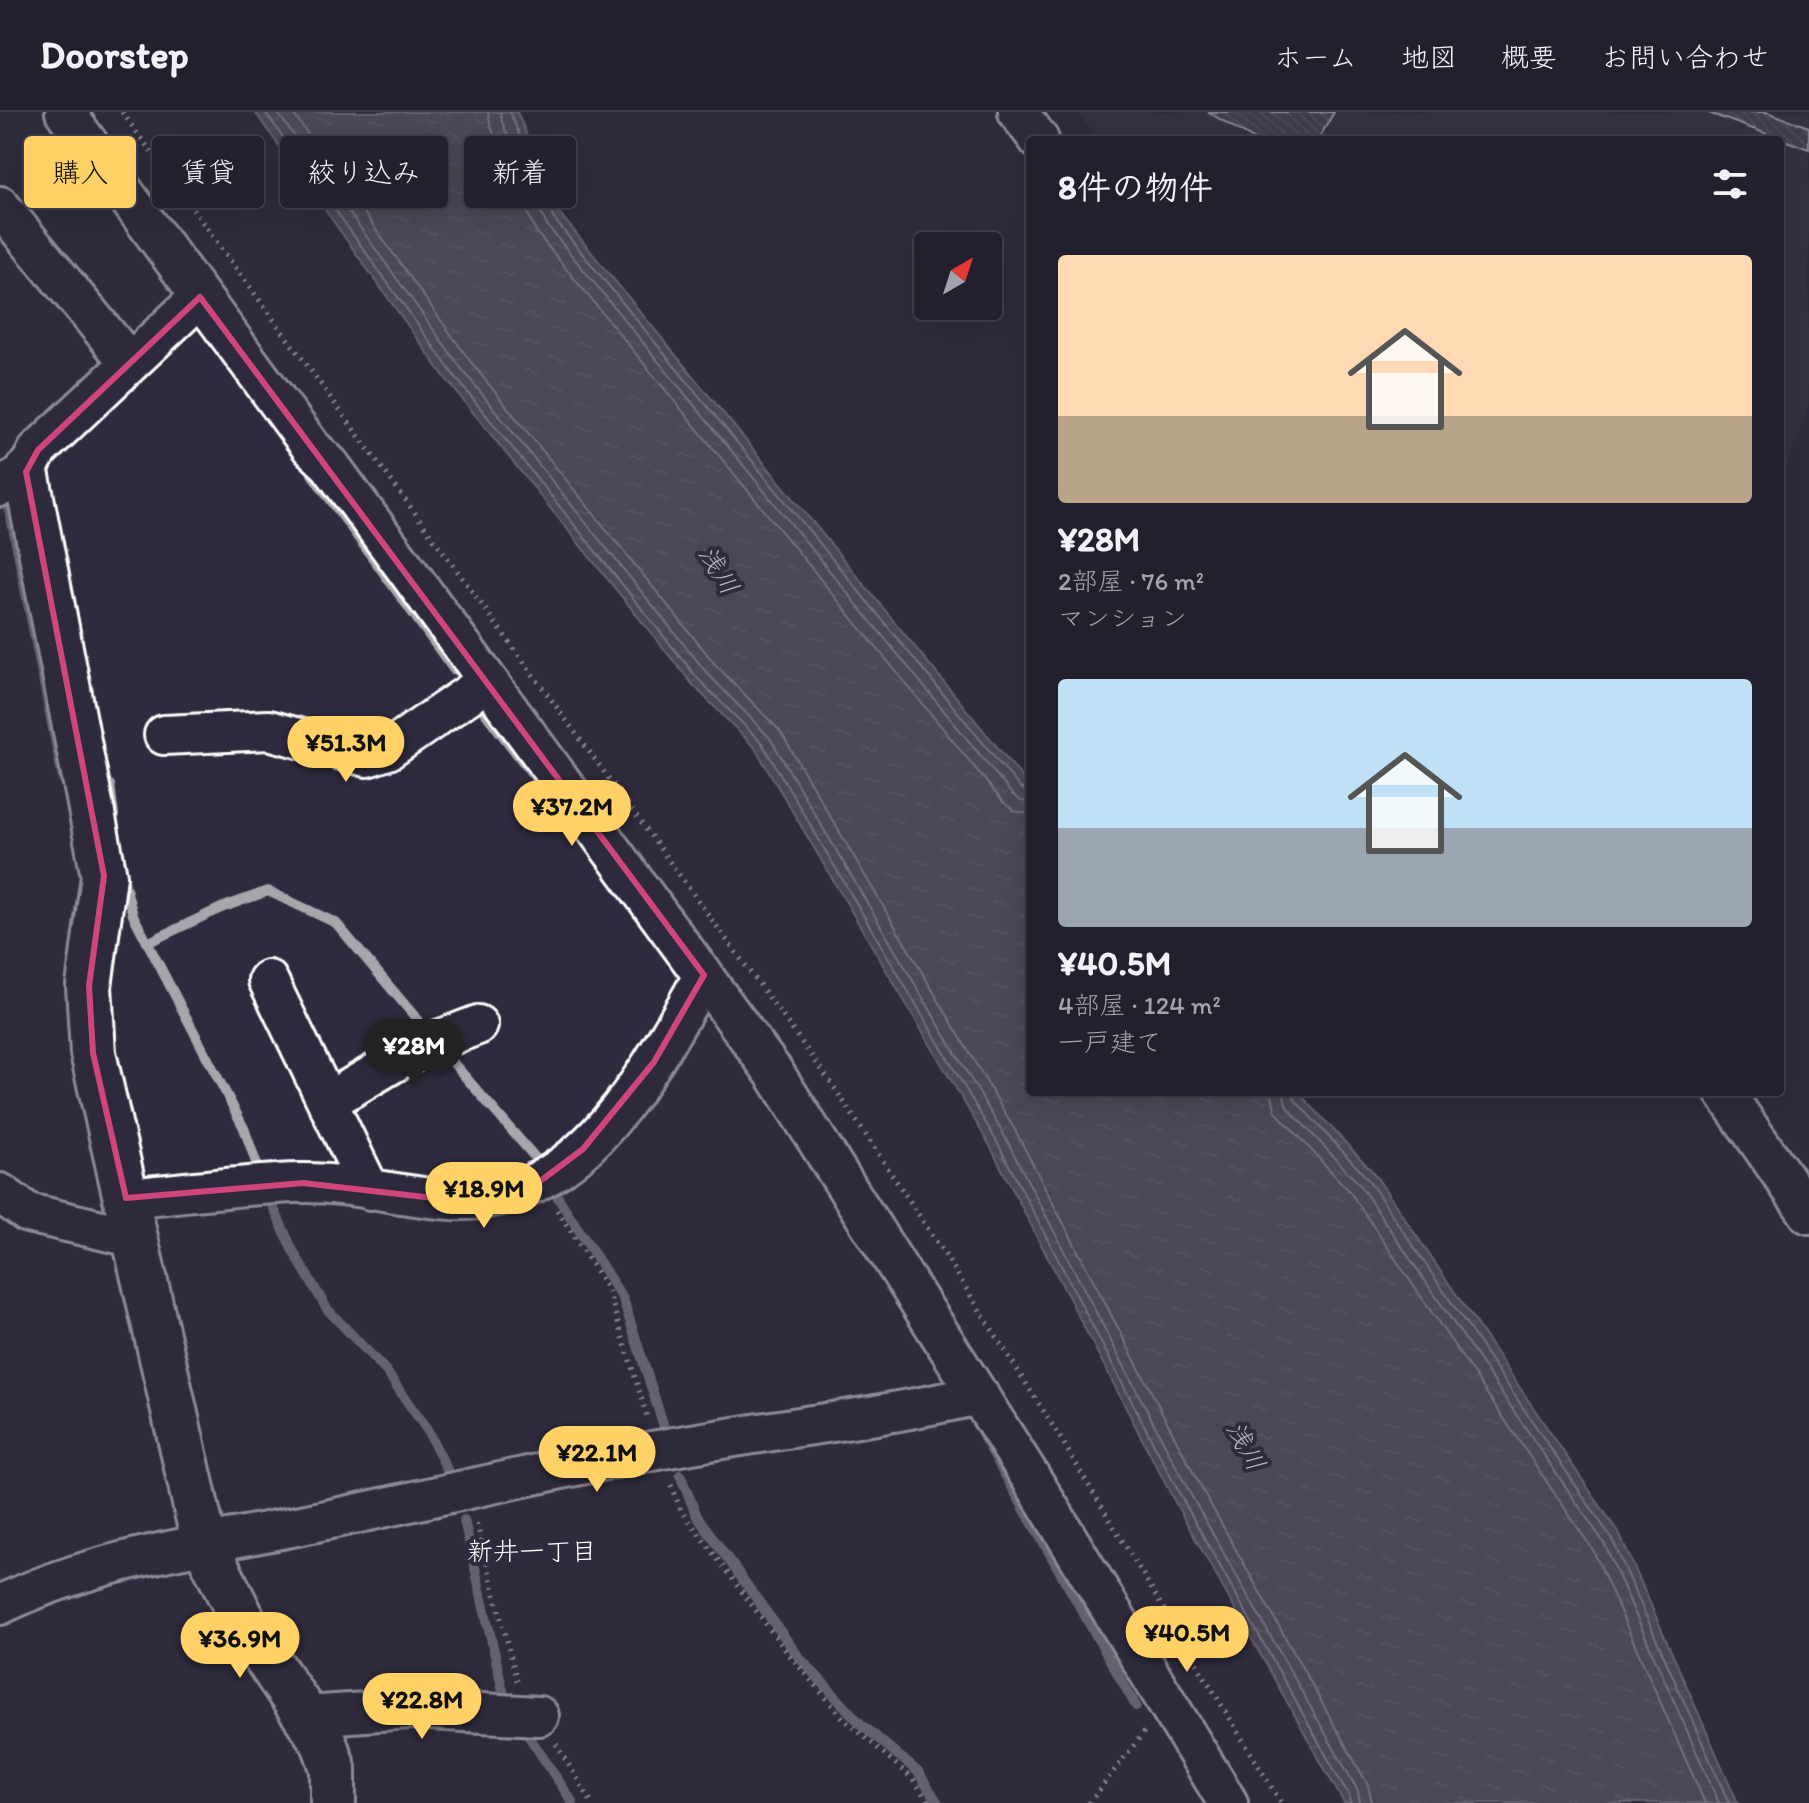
<!DOCTYPE html>
<html lang="ja">
<meta charset="utf-8">
<style>
body{margin:0;font-family:Itim,"Klee One",sans-serif;background:#2f2d3a;color:#f1f3f6;height:100vh;display:flex;flex-direction:column;font-size:30px;white-space:nowrap}
*{box-sizing:border-box;margin:0}
p{font-size:26px;color:#a3a3aa}
.icon{flex:none;width:44px;height:44px;fill:none;stroke:currentColor;stroke-width:2;stroke-linecap:round;stroke-linejoin:round}
.map{position:relative;flex:1;overflow:hidden}
.panel{position:absolute;left:1026px;top:24px;width:758px;height:960px;display:flex;flex-direction:column;background:#23202e;border-radius:8px;box-shadow:0 8px 32px #0002,0 0 0 2px #403e4a}
.panel>*{flex:none}
.banner{position:absolute;left:24px;top:24px;width:760px;height:72px;display:flex;gap:16px}
.needle{width:52px;rotate:39deg}
.tools{position:absolute;left:914px;top:120px;display:grid;gap:16px}
.tools a{display:grid;place-items:center;width:88px;height:88px;border-radius:8px;background:#23202e;box-shadow:0 8px 32px #0002,0 0 0 2px #403e4a;font-size:40px}
.price{position:absolute;translate:-50% -68px;padding:0 18px;border-radius:28px;background:#ffd166;color:#111;font-size:26px;line-height:52px;filter:drop-shadow(0 2px 4px #0008)}
.price::after{content:'';position:absolute;left:50%;top:48px;width:24px;height:18px;margin-left:-12px;background:inherit;clip-path:polygon(0 0,100% 0,50% 100%)}
.price.on{background:#222;color:#fff}
ul{padding:0;list-style:none}
li{display:grid;align-content:center;gap:16px;height:424px;padding:0 32px}
li span{display:grid;place-items:center;height:248px;border-radius:8px;color:#555}
li>.icon{margin-inline-start:auto}
span .icon{width:144px;height:144px;fill:#fffc;stroke-width:1}
li b{font-size:34px}
h2{display:flex;justify-content:space-between;align-items:center;height:96px;padding:0 32px;font-size:34px}
.pill{padding:0 28px;border-radius:8px;background:#23202e;box-shadow:0 8px 32px #0002,0 0 0 2px #403e4a;font-size:28px;line-height:72px}
.pill.on{background:#ffd166;color:#111}
header{display:flex;align-items:center;gap:48px;box-sizing:border-box;height:112px;padding:0 40px;background:#23202e;border-bottom:2px solid #403e4a}
header strong{font-size:38px}
nav{display:flex;gap:44px;margin-inline-start:auto;font-size:28px}
.map>svg:first-child{display:block}
</style>
<header>
<strong>Doorstep</strong>
<nav><a>ホーム</a><a>地図</a><a>概要</a><a>お問い合わせ</a></nav>
</header>
<div class="map">
<svg width="1809" height="1691" viewBox="0 0 1809 1691">
<defs>
<pattern id="water-ripples" width="26" height="14" patternUnits="userSpaceOnUse" patternTransform="scale(2)"><rect width="26" height="14" fill="#6d6a77"/><path d="M2 4q2-2 4 0t4 0M15 11q2-2 4 0t4 0" fill="none" stroke="#83808b"/></pattern>
<pattern id="building-back-hatch" width="6" height="6" patternUnits="userSpaceOnUse" patternTransform="scale(2)"><rect width="6" height="6" fill="#595564"/><path d="M-1 5l2 2M0 0l6 6M5-1l2 2" fill="none" stroke="#726e7b"/></pattern>
</defs>
<rect width="100%" height="100%" fill="#2f2a3d"/>
<filter id="ink" filterUnits="userSpaceOnUse"><feTurbulence type="fractalNoise" baseFrequency=".0125" numOctaves="2"/><feDisplacementMap in="SourceGraphic" scale="16" xChannelSelector="R" yChannelSelector="G"/><feConvolveMatrix kernelMatrix="1 2 1 2 8 2 1 2 1" color-interpolation-filters="sRGB"/></filter>
<g filter="url(#ink)">
<path fill="#3c3749" d="M1077 0H1809V293L1780 374V28H1098Z"/>
<path fill="url(#water-ripples)" stroke="#a7a6ad" stroke-width="2" d="M255 0H517L560 102 1030 675V980H1298L1373 1060 1620 1423 1738 1691H1344L1177 1394 990 1034 755 636 693 573 446 267Z"/>
<g fill="none" stroke-linecap="round" stroke-linejoin="round">
<path stroke="#c5c3c9" stroke-width="2" d="M265 0 453 262 699 568 762 631 997 1030 1184 1390 1349 1684 1350 1691
M277 0 461 256 707 561 770 626 1005 1025 1192 1385 1358 1679 1360 1691
M292 0 470 249 716 553 780 619 1016 1020 1203 1379 1368 1673 1372 1691
M488 0 491 15 536 120 1003 690 1014 699 1030 702
M500 0 502 10 546 112 1012 682 1021 689 1030 690
M510 0 554 107 1020 676 1030 680
M1271 980 1276 1000 1350 1080 1593 1438 1705 1691
M1283 980 1287 995 1359 1072 1604 1431 1719 1691
M1293 980 1295 988 1367 1066 1612 1427 1729 1691"/>
<path stroke="#a7a6ad" stroke-width="10" d="M312 362 454 558
M2 385 10 400 63 667
M479 593 544 677
M110 673 114 703
M122 762 133 803 244 1016 259 1059
M147 831 221 796 268 779 336 811 421 912
M442 938 539 1050
M550 1073 623 1187 665 1318
M268 1083 292 1137 327 1197 386 1259 427 1318 449 1361
M982 1322 1136 1594
M680 1363 697 1404 798 1544 861 1612 918 1660 938 1691
M464 1408 506 1592
M522 1614 573 1691"/>
</g>
<path fill="url(#building-back-hatch)" stroke="#fff" stroke-width="2" d="M1208 0H1334L1318 28H1255Z
M1706 0H1767L1809 15V37Z"/>
<g fill="none" stroke-linecap="round" stroke-linejoin="round">
<g stroke="#fff" stroke-width="44">
<path id="street" d="M65 0 311 335 330 353 775 962 1036 1374 1228 1691
M1018 0 1039 28
M0 94 129 250
M0 375 26 360 38 338 200 185
M164 623 269 618 367 645 388 638 488 569
M268 868 370 1078
M1724 980 1809 1102
M327 990 420 935 478 913
M0 1081 28 1101 136 1126
M126 1086C184 1081 243 1072 301 1071 351 1070 402 1085 452 1088 582 1094 648 960 704 863
M0 1493C100 1444 213 1432 321 1409 433 1386 545 1358 658 1338 765 1318 873 1307 979 1283
M306 1604 409 1597 539 1604"/>
</g>
<g stroke="#fff" stroke-width="50">
<path id="secondary" d="M26 360 104 764 89 874 93 941 204 1430 248 1519 324 1631 333 1656V1691"/>
</g>
<path stroke="#fff" stroke-width="5" stroke-dasharray="2 6" stroke-linecap="butt" d="M122 0 832 972 940 1135 1056 1319 1281 1691
M557 1098 608 1178 648 1307
M671 1373 681 1398 786 1539 843 1606 913 1667 929 1691
M477 1412 517 1569
M556 1632 592 1691
M1089 1691 1145 1619"/>
<use href="#street" stroke="#2f2a3d" stroke-width="38"/>
<use href="#secondary" stroke="#2f2a3d" stroke-width="44"/>
</g>
</g>
<path d="M0 0H1809V1691H0ZM200 185 704 863 654 950 583 1037 539 1070 495 1086 451 1088 303 1071 126 1086 93 941 89 874 104 764 26 360 38 338Z" fill="#2f2a3d" fill-opacity=".55" fill-rule="evenodd"/>
<path fill="none" stroke="#ce467c" stroke-width="6" stroke-linejoin="round" d="M200 185 704 863 654 950 583 1037 539 1070 495 1086 451 1088 303 1071 126 1086 93 941 89 874 104 764 26 360 38 338Z"/>
<g text-anchor="middle" stroke-width="8" stroke-linejoin="round" paint-order="stroke">
<g font-size="26" font-style="italic" fill="#b6b4bb" stroke="#2f2a3d">
<text transform="translate(719 458) rotate(58)" y="9">浅川</text>
<text transform="translate(1246 1334) rotate(61)" y="9">浅川</text>
</g>
<g font-size="26" fill="#fff" stroke="#2f2a3d">
<text x="532" y="1448">新井一丁目</text>
</g>
</g>
</svg>
<div class="tools">
<a><svg class="needle" viewBox="-14 -14 28 28"><path d="M0-13l5 13h-10z" fill="#e53935"/><path d="M0 13l5-13h-10z" fill="#a3a3aa"/></svg></a>
</div>
<b class="price" style="left:346px;top:672px">¥51.3M</b>
<b class="price" style="left:572px;top:736px">¥37.2M</b>
<b class="price on" style="left:414px;top:975px">¥28M</b>
<b class="price" style="left:484px;top:1118px">¥18.9M</b>
<b class="price" style="left:597px;top:1382px">¥22.1M</b>
<b class="price" style="left:1187px;top:1562px">¥40.5M</b>
<b class="price" style="left:240px;top:1568px">¥36.9M</b>
<b class="price" style="left:422px;top:1629px">¥22.8M</b>
<div class="banner">
<a class="pill on">購入</a>
<a class="pill">賃貸</a>
<a class="pill">絞り込み</a>
<a class="pill">新着</a>
</div>
<section class="panel">
<h2>8件の物件<svg class="icon" aria-label="filters" viewBox="0 0 24 24"><path d="M4 7h16M4 17h16"/><circle cx="9" cy="7" r="2"/><circle cx="15" cy="17" r="2"/></svg></h2>
<ul>
<li><span style="background:linear-gradient(#ffd9b3 65%,#b9a48a 0)"><svg class="icon" aria-label="home" viewBox="0 0 24 24"><path d="M3 11l9-7 9 7M6 9v11h12V9"/></svg></span><div><b>¥28M</b><p>2部屋 · 76 m²</p><p>マンション</p></div></li>
<li><span style="background:linear-gradient(#bfe0f5 60%,#9aa5b1 0)"><svg class="icon" aria-label="home" viewBox="0 0 24 24"><path d="M3 11l9-7 9 7M6 9v11h12V9"/></svg></span><div><b>¥40.5M</b><p>4部屋 · 124 m²</p><p>一戸建て</p></div></li>
</ul>
</section>
</div>
